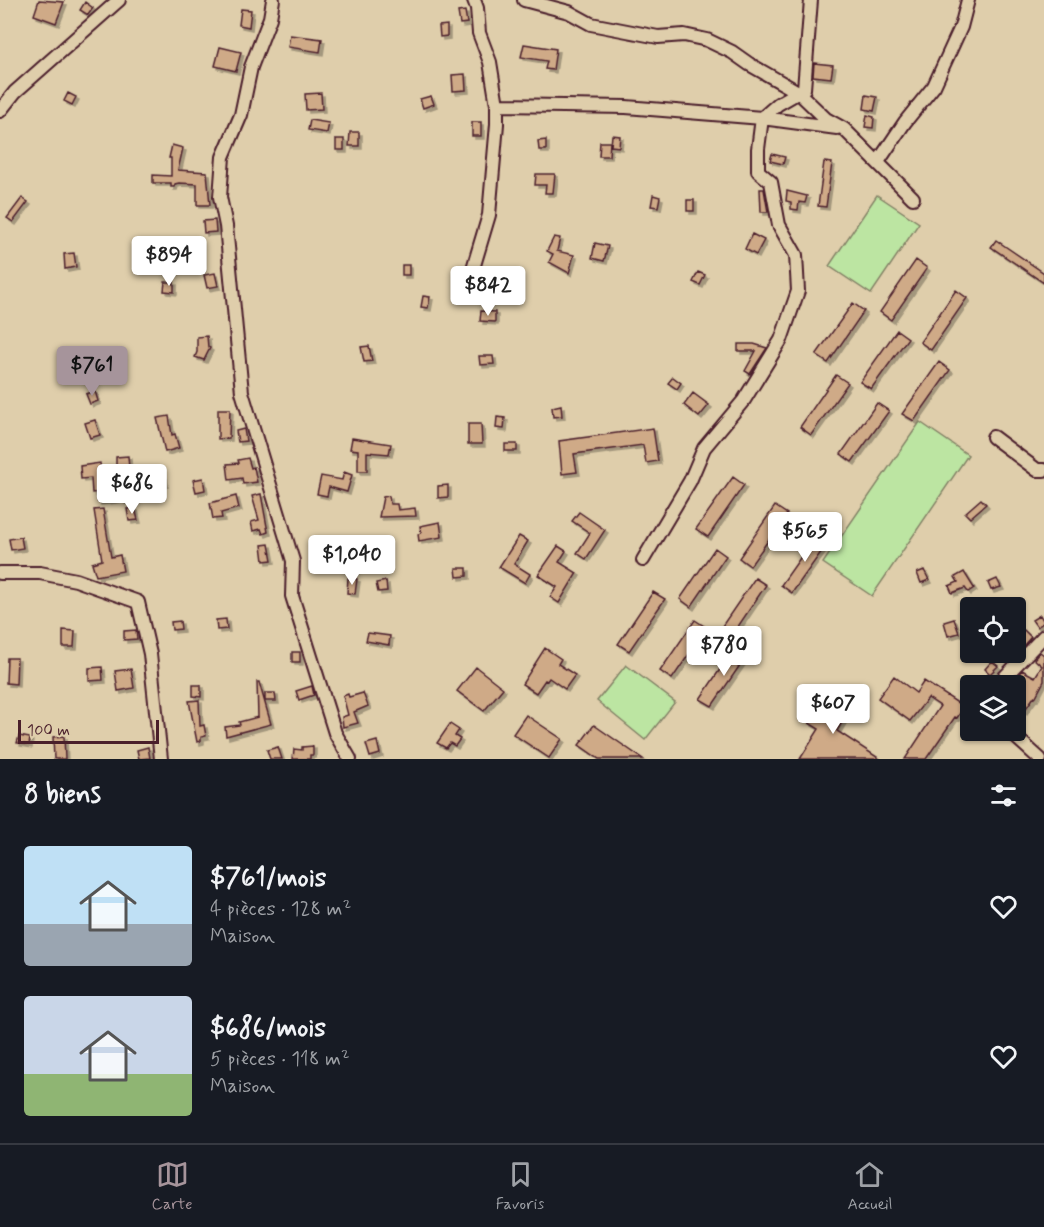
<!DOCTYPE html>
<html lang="fr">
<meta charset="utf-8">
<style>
body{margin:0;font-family:Mynerve,sans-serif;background:#242831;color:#f1f3f6;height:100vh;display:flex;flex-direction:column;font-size:22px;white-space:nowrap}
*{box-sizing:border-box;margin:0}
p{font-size:20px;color:#9ea1a6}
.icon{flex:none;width:33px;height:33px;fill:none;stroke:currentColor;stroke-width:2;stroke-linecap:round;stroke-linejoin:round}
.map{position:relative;height:759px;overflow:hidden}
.sheet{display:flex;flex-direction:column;background:#171b24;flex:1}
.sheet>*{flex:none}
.controls{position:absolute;left:960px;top:597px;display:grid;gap:12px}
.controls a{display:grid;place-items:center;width:66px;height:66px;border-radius:6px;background:#171b24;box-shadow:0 2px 4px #0004;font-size:30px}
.scale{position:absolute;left:18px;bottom:15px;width:141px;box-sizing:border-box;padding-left:6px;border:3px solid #4a1f2b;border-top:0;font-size:16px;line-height:21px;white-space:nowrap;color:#4a1f2b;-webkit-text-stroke:4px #dfceab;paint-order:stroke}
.price{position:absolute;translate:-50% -51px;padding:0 14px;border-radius:6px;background:#fff;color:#222;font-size:20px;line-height:39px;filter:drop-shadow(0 2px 3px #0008)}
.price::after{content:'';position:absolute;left:50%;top:36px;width:18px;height:14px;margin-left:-9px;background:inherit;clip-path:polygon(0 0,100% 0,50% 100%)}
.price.active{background:#a6949b;color:#111}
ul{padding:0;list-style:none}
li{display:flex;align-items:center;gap:18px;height:150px;padding:0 24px}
li span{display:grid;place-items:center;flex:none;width:168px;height:120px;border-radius:6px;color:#555}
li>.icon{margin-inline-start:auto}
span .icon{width:72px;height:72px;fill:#fffc;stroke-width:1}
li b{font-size:26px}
h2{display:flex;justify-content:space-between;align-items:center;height:72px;padding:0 24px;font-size:26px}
.tabs{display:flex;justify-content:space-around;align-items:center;height:84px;border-top:2px solid #363941;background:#171b24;font-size:16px;color:#9ea1a6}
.tabs a{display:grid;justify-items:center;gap:3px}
.tabs .active{color:#a6949b}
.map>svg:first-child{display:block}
</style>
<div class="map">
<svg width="1044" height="759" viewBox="0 0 1044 759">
<defs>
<filter id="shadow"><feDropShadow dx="3" dy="3" stdDeviation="0" flood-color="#0004"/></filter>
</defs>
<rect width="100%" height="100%" fill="#dfceab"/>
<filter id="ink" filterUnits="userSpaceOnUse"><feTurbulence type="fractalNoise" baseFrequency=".0167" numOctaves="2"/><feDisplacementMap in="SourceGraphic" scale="12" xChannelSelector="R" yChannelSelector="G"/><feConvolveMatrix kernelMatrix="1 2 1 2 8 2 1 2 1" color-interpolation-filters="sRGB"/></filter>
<g filter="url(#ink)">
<path fill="#bce5a2" stroke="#838266" stroke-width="1.5" d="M877 195 919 223 871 294 829 266Z
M920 422 968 455 872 596 823 563Z
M626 665 675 702 645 740 597 701Z"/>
<path fill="#cfaa87" stroke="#4a1f2b" stroke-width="1.5" filter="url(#shadow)" d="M39 0 64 2 56 23 34 15Z
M85 2 93 8 88 15 80 10Z
M241 9 251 10 249 27 239 25Z
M465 11 467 23 460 24 458 12Z
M447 25V36L440 37 439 26Z
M290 35 322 39 320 52 288 47Z
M524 44 556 49 553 70 545 69 547 61 521 57Z
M220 47 241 52 236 71 215 66Z
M814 63 833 65 831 78 813 76Z
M465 74 466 90 453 91 452 75Z
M68 93 76 97 72 105 64 101Z
M321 93 322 109 306 110 305 94Z
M866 95 877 97 874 111 864 109Z
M431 96 434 104 423 108 420 99Z
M867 115 874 117 873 128 865 127Z
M310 120 329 123 327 133 308 130Z
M472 122H481V136H472Z
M350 132H359V146H349Z
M612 135 620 136 619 147 611 146Z
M336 139H344V150H336Z
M546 140V150H539L538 141Z
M600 142H610L609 156H599Z
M172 145 183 148 178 170 207 172 210 205H197V184L179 183 175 184 174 187H171V183H153V175L171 176V158H169Z
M772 154 785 157 783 164 770 161Z
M824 162 832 163 826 207 818 206Z
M536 174H555L553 193H545L546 185H535Z
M760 189H764L768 212H761Z
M787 191 807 196 805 203 799 202 798 210 791 209V202L786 201Z
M653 195 660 197 658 207 651 206Z
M22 198 28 202 13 222 7 218Z
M687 200H694V211H687Z
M215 220 216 232 204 233 203 221Z
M752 234 764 240 756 255 745 249Z
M554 237 560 238 557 251 574 255 569 273 549 262 553 254 547 251Z
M996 240 1044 273V283L991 247Z
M595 243 608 246 604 261 592 258Z
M74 253 76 267 65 269 64 254Z
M916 260 927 268 891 320 880 312Z
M402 265H409V275H402Z
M698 272 705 275 700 285 693 282Z
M215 273 218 286 207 288 204 275Z
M165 282H174V292L164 291Z
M956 290 967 298 931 350 920 342Z
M423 296 430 297 428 308 421 307Z
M853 303 864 311 828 363 816 355Z
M481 311 495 312V322L480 321Z
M897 330 908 338 871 389 860 382Z
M207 336 208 347 210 348 204 360 195 357 197 352V337Z
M738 344H754L767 348 750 374 745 371 756 351H738Z
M369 346 372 361 364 362 361 347Z
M479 356H493L494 364 480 365Z
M939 362 950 370 914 421 902 414Z
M836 375 848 383 811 435 800 427Z
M673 377 681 383 677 389 668 383Z
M95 391 98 401 90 404 86 394Z
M693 393 709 405 699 417 684 405Z
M877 403 889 411 852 462 841 454Z
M561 405 562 416 553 417 552 407Z
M218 409H230L229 438 218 439Z
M169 416 172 435 175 434 179 448 165 452 157 418Z
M497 417 505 418 504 429 496 428Z
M95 420 100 435 90 438 85 423Z
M468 424H481L482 444H468Z
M653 428 658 461 646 463 643 445 574 454 577 472 562 474 559 441Z
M244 429 246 441 238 442 236 431Z
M352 438 391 444 389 454 367 452V471H358V450L350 449Z
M505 444H517V451H505Z
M128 456 129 468H116V457Z
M248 458 251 468 254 467 257 482 243 484 242 478 229 480 227 464 239 463 238 460Z
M100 463 103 492 107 491 108 494 130 489 132 499 122 501 121 499 98 502 97 496 100 495V492L92 493 91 478 81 479 80 466Z
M146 470 147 478H150L151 485 141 487 139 471Z
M344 472 352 475 347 492 329 487 327 496 317 494 321 476 342 480Z
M164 476 165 484 156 485 155 478Z
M733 477 744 485 708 537 696 529Z
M203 478 205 490 196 492 193 480Z
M448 485V497L438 498V486Z
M261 494 268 532 263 534 261 529 253 531 251 522 259 520 252 496Z
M236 496 239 508 221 513 222 518 213 519 210 503Z
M389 496 390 504H397L398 510 415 508 416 516 379 517 383 497Z
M981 499 986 504 970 518 965 513Z
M775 506 787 514 750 566 739 558Z
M135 508 138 520 129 521 127 509Z
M103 509 111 557 120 555 123 571 96 576 92 563 102 560 94 510Z
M579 512 605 530 586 559 577 553 590 533 572 521Z
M440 522 442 537 419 541 418 534 421 533 420 526Z
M817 534 829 541 792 593 781 585Z
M519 536 528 541 514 564 530 574 525 583 499 567Z
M21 537 23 548 11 550 9 539Z
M269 544 272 560 264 561 262 545Z
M558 546 566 551 559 562 577 573 559 603 550 597 557 587 538 575Z
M715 548 726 556 691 607 680 599Z
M331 557H342V567H331Z
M456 568H467V576L457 577Z
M924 570 929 580 921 583 917 573Z
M964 572 974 588 968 592 965 588 952 593 949 586 958 582 955 577Z
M348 578 357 579 355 594 347 593Z
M755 578 766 585 731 637 720 629Z
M997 579 1001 587 991 590 988 583Z
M386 581 387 591 378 592 376 583Z
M653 592 665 599 629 651 618 644Z
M1040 615 1044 622 1037 627 1032 620Z
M226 619 227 629 217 630 216 620Z
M954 619 959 633 948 636 944 622Z
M695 620 707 628 672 679 660 671Z
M180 621 181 629 172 630 171 622Z
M63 630 75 631 74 647H63Z
M136 630 137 639 124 640V631Z
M1024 630 1031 637 1016 654V637Z
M368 633 390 636 389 645 366 641Z
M735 647 747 655 712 706 700 699Z
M545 648 561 659 558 664 575 675 565 689 549 678 547 681 545 680 536 693 522 684Z
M292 652H300V662H292Z
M1040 652 1044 655V681L1035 698 1034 697 1024 711 1016 704 1025 690 1022 688 1024 685 1015 679 1022 670 1035 677 1042 666 1034 659Z
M7 658H17L16 684 6 683Z
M992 661 998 666 990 674 985 669Z
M102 667 103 680 89 681V668Z
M476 667 503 688 484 711 457 691Z
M131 669 134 688 118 691 115 671Z
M894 676 916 693 924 681 964 707 957 718 955 717 926 759H905L940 706 928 698 910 721 878 698Z
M257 682H259L271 724 226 736 225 727 240 725 239 722 258 717Z
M193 685H201V697L193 696Z
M312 686 314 695 299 700 296 691Z
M265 693H275L276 701H265Z
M363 693 368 706 354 712 358 723 343 727 342 717 348 715 343 696 348 694 349 697Z
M837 698 851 707 837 731 880 759H800L819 729 809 723 815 714 812 706 814 701 822 700 831 707Z
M199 700 200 726 204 725 206 736 201 737V741L197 742 189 701Z
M526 715 562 739 549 758 513 734Z
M450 724 459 730 455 736 460 739 455 746 450 743 446 748 437 743Z
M594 725 643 759H599L579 745Z
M19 736 30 738 29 745 17 743Z
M64 736 65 759H54L53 737Z
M377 741 380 754 370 757 366 744Z
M313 746V755H310V759H293L294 749 302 750V747Z
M148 747 150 758 139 759 137 750Z
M278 747 282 759H270L267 750Z"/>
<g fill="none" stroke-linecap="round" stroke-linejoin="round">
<g stroke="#4a1f2b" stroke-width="16">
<path id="minor" d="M273 0 270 18 251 67 241 115 223 157 220 197 226 226 242 392 293 561 292 596 335 733 350 759
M524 0 569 12 591 24 658 37 684 35 707 40 732 52 749 64 798 92 826 119 844 129 913 198
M497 105 626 107 762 118 837 128
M0 111 15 92 119 0
M878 162 905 122 934 86 961 27 968 0
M466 292 489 215 497 124V105L490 62 479 33 477 8 474 0
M993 437 1037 470H1044
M643 560 690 481 704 448 744 400 781 340 798 291 796 255 779 225 771 182 758 171V149L762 118 778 104 804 89 811 0
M0 573H40L76 580 138 602 150 654 161 759
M996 686 1044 636
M1008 730 1040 759"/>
</g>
<use href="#minor" stroke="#dfceab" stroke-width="12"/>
</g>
</g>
</svg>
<div class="controls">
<a><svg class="icon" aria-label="locate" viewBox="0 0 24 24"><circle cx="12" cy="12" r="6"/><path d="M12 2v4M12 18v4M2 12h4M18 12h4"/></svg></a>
<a><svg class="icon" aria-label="layers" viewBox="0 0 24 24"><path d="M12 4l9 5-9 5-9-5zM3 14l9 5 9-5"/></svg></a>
</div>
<div class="scale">100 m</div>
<b class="price" style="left:169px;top:287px">$894</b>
<b class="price" style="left:488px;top:317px">$842</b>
<b class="price active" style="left:92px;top:397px">$761</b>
<b class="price" style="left:132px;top:515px">$686</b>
<b class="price" style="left:805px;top:563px">$565</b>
<b class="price" style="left:352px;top:586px">$1,040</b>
<b class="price" style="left:724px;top:677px">$780</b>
<b class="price" style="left:833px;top:735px">$607</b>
</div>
<section class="sheet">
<h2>8 biens<svg class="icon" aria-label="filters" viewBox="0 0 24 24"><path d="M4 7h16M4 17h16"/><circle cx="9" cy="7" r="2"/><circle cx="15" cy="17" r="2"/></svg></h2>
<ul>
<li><span style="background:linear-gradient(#bfe0f5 65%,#9aa5b1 0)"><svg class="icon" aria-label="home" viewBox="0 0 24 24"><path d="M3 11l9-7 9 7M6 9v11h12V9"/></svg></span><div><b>$761/mois</b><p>4 pièces · 128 m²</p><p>Maison</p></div><svg class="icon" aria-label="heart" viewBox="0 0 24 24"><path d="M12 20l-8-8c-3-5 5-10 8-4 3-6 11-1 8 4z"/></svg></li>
<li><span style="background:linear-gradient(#c9d6e8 65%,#8fb573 0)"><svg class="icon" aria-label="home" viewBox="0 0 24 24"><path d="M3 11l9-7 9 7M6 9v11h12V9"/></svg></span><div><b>$686/mois</b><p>5 pièces · 118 m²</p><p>Maison</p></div><svg class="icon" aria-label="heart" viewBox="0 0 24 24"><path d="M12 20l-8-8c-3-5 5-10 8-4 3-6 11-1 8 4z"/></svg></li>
</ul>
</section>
<nav class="tabs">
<a class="active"><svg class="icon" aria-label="map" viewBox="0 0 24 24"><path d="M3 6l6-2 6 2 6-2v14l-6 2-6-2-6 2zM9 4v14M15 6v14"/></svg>Carte</a>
<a><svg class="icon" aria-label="saved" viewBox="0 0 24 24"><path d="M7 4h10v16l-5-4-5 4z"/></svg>Favoris</a>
<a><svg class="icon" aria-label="home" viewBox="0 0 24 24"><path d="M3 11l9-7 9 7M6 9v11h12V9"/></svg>Accueil</a>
</nav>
